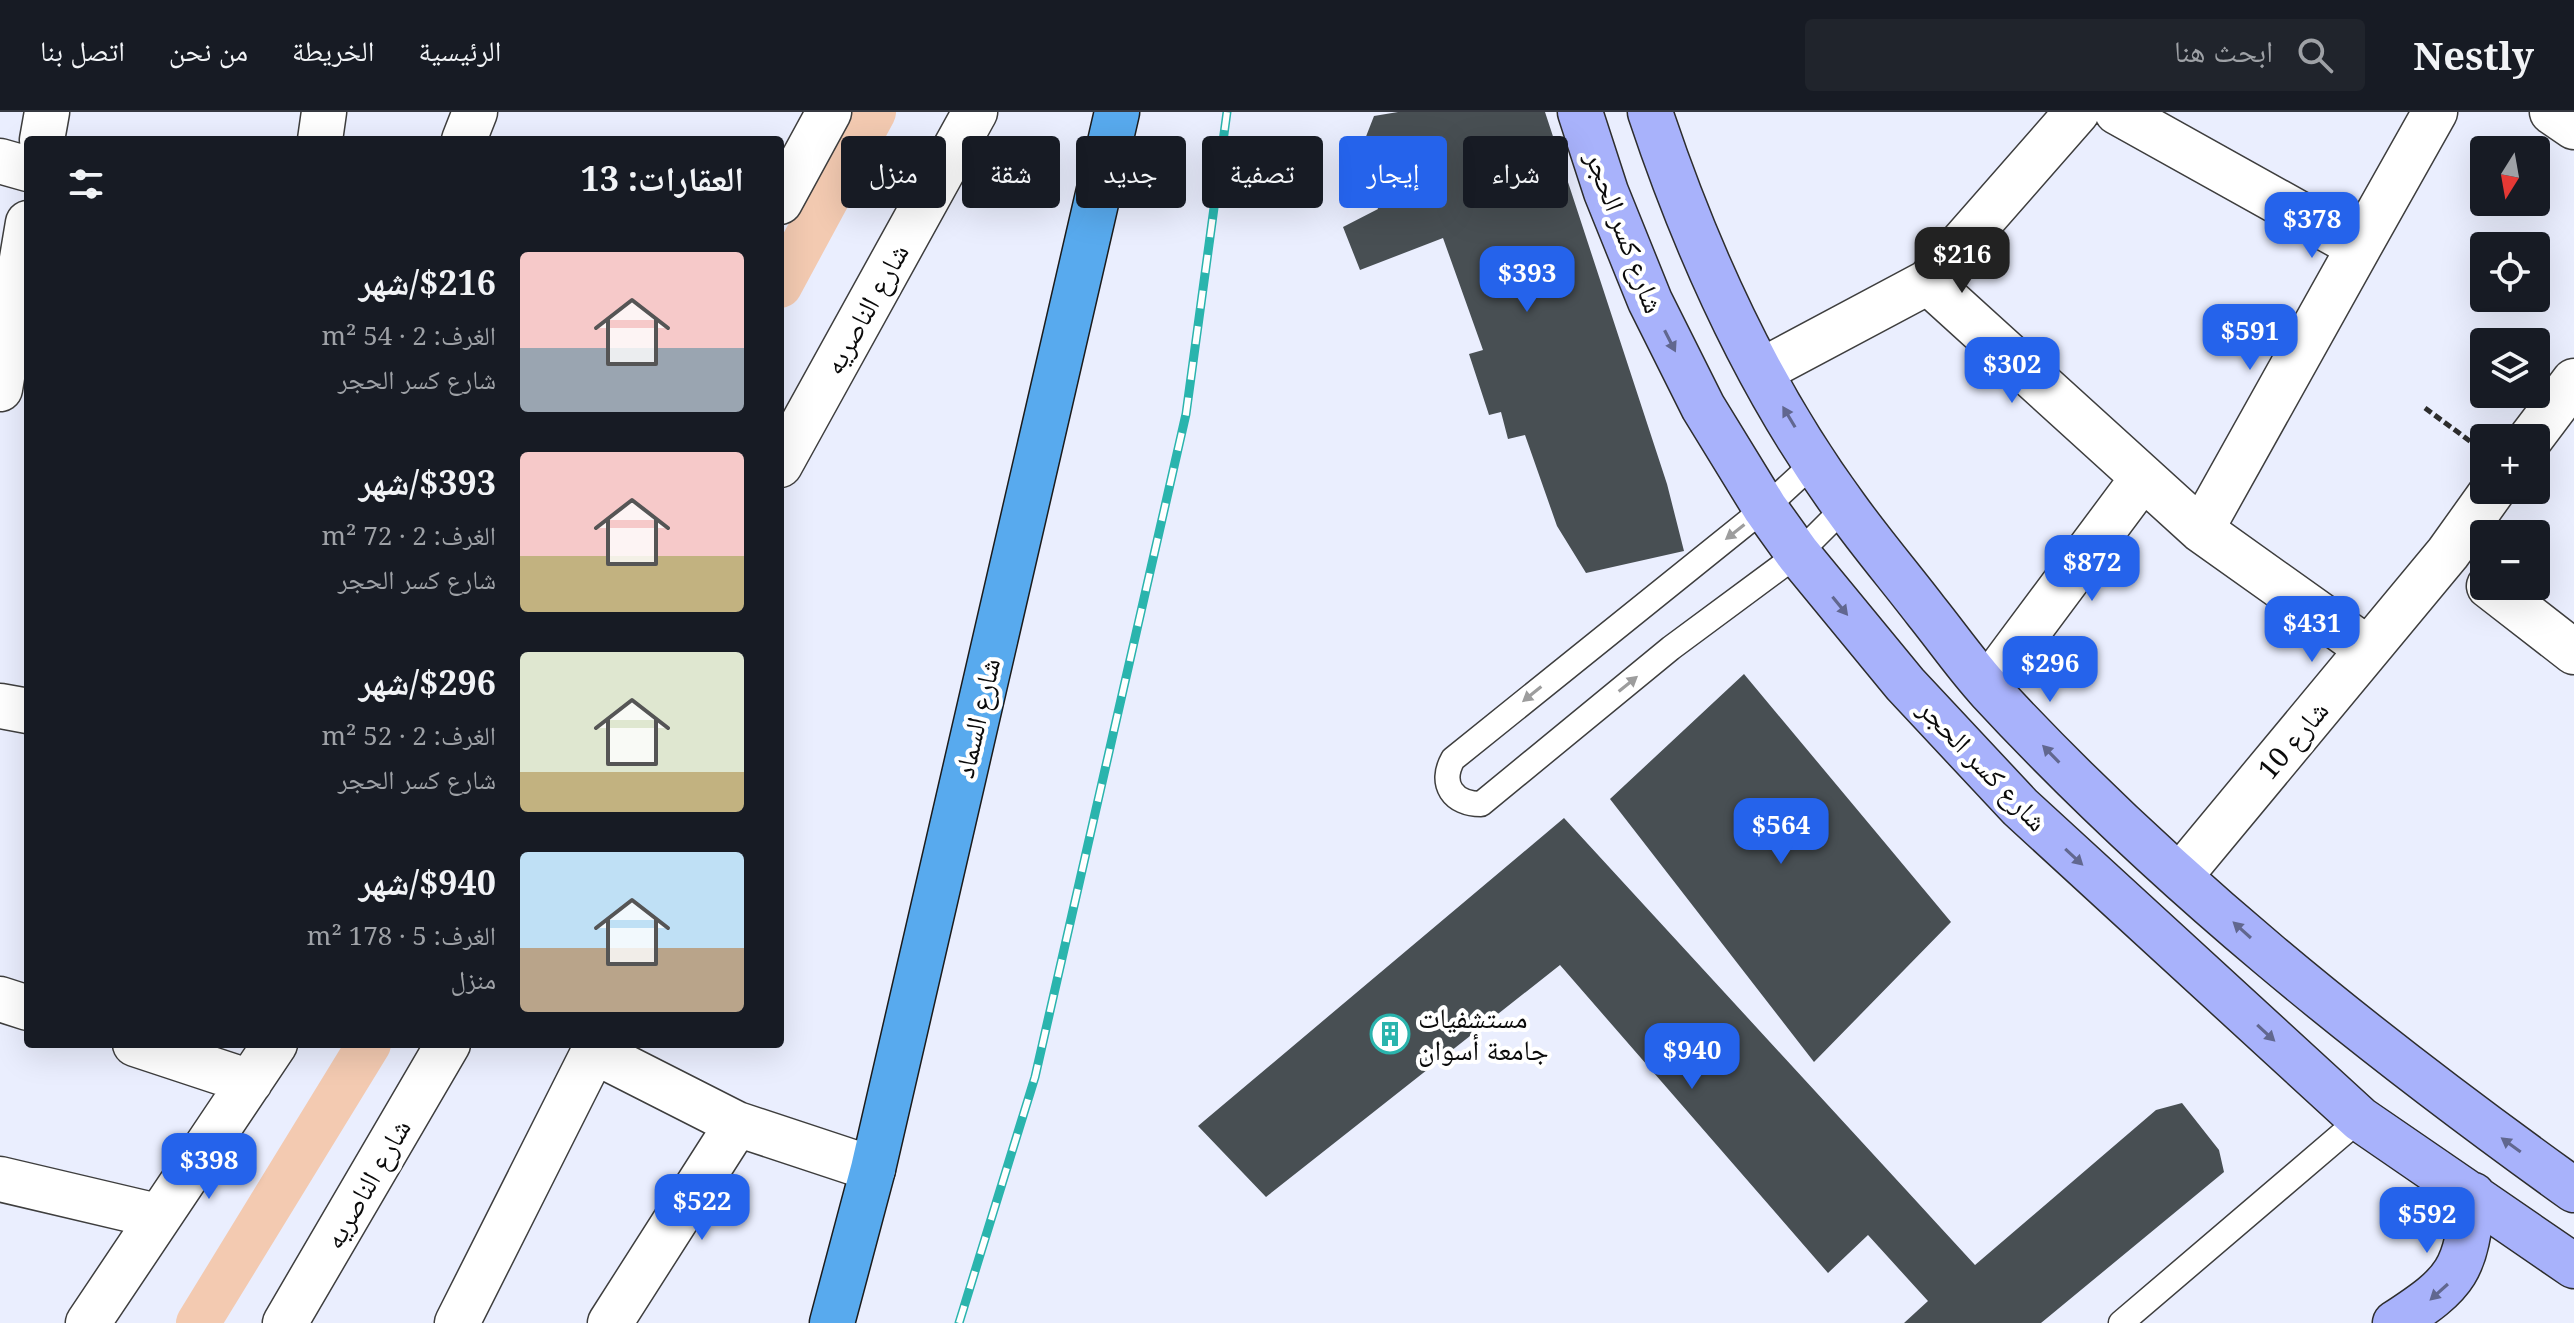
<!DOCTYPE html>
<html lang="ar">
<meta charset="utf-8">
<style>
body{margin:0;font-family:"Noto Serif","Noto Naskh Arabic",serif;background:#20242c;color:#f1f3f6;direction:rtl;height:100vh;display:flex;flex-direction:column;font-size:30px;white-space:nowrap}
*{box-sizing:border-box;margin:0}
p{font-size:26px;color:#9ea1a6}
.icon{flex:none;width:44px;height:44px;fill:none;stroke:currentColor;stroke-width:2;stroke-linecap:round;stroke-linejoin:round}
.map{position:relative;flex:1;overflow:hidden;direction:ltr}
.side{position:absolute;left:24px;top:24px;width:760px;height:912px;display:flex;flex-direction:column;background:#171b24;border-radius:8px;box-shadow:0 8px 32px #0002;direction:rtl}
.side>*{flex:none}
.top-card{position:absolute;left:808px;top:24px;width:760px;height:72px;direction:rtl;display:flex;gap:16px}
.needle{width:52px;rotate:191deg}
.tools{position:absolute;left:2470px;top:24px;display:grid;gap:16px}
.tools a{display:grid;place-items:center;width:80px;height:80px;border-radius:8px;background:#171b24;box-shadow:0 8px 32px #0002;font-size:40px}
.price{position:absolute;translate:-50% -68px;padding:0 18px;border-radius:16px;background:#2563eb;color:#fff;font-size:26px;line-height:52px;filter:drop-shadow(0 2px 4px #0008)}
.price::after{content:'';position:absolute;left:50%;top:48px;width:24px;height:18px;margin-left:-12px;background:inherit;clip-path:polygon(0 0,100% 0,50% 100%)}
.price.selected{background:#222;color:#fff}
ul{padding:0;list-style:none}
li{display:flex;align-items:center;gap:24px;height:200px;padding:0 40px}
li span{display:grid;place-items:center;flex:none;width:224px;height:160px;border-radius:8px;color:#555}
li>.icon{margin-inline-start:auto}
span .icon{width:96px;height:96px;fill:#fffc;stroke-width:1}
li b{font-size:34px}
h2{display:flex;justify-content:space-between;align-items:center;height:96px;padding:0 40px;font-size:34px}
.pill{padding:0 28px;border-radius:8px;background:#171b24;box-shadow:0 8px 32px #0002;font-size:28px;line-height:72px}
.pill.selected{background:#2563eb;color:#fff}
header{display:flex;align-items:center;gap:48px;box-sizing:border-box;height:112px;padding:0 40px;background:#171b24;border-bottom:2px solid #363941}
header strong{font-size:38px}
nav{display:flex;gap:44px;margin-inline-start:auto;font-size:28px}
.search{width:560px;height:72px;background:#20242c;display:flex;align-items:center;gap:20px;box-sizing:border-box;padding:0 28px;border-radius:8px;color:#9ea1a6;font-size:30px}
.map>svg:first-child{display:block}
</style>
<header>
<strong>Nestly</strong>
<div class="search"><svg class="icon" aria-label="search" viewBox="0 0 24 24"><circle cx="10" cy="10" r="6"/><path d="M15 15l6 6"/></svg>ابحث هنا</div>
<nav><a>الرئيسية</a><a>الخريطة</a><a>من نحن</a><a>اتصل بنا</a></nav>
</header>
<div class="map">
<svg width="2574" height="1211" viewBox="0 0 2574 1211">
<rect width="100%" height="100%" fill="#eaeefe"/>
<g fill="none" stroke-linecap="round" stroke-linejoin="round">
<path stroke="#f3cab1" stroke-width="44" d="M780 174 874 0
M198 1211 369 932"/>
</g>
<path fill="#484f53" d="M1398 0H1545L1667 372 1684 439 1586 461 1557 414 1525 323 1508 327 1501 300 1489 303 1469 242 1483 238 1443 126 1360 158 1343 115 1378 97 1358 45 1374 4Z
M1744 562 1951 810 1814 950 1610 687Z
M1564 706 1975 1153 2156 998 2182 991 2219 1038 2224 1060 2041 1211H1904L1928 1189 1868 1123 1828 1161 1560 853 1266 1085 1198 1014Z"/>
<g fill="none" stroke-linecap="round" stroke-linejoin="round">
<g stroke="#3e3e3e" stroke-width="27">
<path id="lane" d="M1815 350 1765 396 1453 647C1439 672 1453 692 1481 692L1671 536 1798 442 1845 395
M2121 1211 2360 1007"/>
</g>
<g stroke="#3e3e3e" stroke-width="47">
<path id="street" d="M2117 0 2359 135 2435 0
M2552 0 2574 15
M42 28 47 0
M320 28 324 0
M464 28 475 0
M0 49 28 57
M780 90 829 0
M1928 170 2201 418 2368 537
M1761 259 1928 170 2077 0
M0 277 28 111
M2531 326 2574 269
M780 353 975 0
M2201 418 2359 135
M2489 474 2574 540
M1987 575 2142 367
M0 594 28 599
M2180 764 2448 441 2493 378
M0 887 28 896
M135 932 250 970
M0 1067 157 1104
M88 1211 275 932
M285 1211 448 932
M457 1211 592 943 605 945 737 1012 873 1057
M610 1211 737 1012"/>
</g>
<g stroke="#2d2d2d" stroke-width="47">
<path id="secondary" d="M1580 0 1606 80 1650 189 1703 295 1765 396 1798 442 1905 572 2020 695 2360 1007 2574 1154
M1650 0C1696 138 1759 278 1846 396 1871 431 1900 465 1926 499 1947 525 1967 554 1990 579 2164 767 2366 929 2574 1078
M2395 1211C2458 1170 2466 1159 2473 1083"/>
</g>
<g stroke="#1c1c1c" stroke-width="47">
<path id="highway" d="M832 1211 873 1057 1117 0"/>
</g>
<path stroke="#2d2d2d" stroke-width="5" stroke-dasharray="8 4" stroke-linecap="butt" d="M2425 296 2482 338"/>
<use href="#lane" stroke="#fff" stroke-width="24"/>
<use href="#street" stroke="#fff" stroke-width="44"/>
<use href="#secondary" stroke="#a8b2fb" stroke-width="44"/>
<use href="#highway" stroke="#58aaee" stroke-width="44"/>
<g stroke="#2ab4ad" stroke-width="9">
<path id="rail" d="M959 1211 1035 965 1186 302 1227 0"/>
</g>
<use href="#rail" stroke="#fff" stroke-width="6" stroke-dasharray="18" stroke-linecap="butt"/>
</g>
<defs><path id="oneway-solid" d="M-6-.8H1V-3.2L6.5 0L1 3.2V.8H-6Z" transform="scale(2)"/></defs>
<g fill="#61678f">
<use href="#oneway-solid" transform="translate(1670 229) rotate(63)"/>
<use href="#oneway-solid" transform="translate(1789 305) rotate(-121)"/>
<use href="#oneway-solid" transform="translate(1840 494) rotate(51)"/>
<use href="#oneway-solid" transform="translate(2051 642) rotate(-134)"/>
<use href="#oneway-solid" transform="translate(2074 745) rotate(43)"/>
<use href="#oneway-solid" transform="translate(2242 818) rotate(-138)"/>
<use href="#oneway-solid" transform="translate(2266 921) rotate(43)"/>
<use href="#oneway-solid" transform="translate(2511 1033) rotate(-144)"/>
<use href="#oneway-solid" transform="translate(2439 1180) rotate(138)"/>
</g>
<g fill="#9d9d9d">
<use href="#oneway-solid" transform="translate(1735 420) rotate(142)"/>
<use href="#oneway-solid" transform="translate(1628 572) rotate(-39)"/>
<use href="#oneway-solid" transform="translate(1532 582) rotate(141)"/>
</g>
<defs>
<g id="building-ring" transform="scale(2)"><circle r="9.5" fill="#fff" stroke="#2ab4ad" stroke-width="1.5"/><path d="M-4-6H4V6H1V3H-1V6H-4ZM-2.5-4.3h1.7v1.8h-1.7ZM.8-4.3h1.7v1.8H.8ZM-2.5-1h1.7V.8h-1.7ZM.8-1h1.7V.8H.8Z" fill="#2ab4ad"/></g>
</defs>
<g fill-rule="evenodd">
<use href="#building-ring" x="1390" y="922"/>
</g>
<g text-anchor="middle" stroke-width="8" stroke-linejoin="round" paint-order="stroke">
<g font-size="28" fill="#0b0b0b" stroke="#fff">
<text transform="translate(1625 120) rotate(69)" y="10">شارع كسر الحجر</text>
<text transform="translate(866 197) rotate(-61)" y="10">شارع الناصريه</text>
<text transform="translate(977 606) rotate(-77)" y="10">شارع السماد</text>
<text transform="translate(2293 628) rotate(-50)" y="10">شارع 10</text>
<text transform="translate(1983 653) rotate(46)" y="10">شارع كسر الحجر</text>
<text transform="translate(367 1072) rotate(-60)" y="10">شارع الناصريه</text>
</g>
<g font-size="28" fill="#0b0b0b" stroke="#fff" text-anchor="start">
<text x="1418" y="916">مستشفيات<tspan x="1418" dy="32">جامعة أسوان</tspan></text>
</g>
</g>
</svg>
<div class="tools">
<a><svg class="needle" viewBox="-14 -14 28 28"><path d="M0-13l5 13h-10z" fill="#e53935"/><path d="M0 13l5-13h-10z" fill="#9ea1a6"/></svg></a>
<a><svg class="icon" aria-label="locate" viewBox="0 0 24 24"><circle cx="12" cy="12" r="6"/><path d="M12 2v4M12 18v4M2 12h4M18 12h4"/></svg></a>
<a><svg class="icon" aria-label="layers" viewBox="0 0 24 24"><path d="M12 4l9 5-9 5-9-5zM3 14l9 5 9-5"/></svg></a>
<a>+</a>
<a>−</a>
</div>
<b class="price" style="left:2312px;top:148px">$378</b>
<b class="price selected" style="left:1962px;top:183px">$216</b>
<b class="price" style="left:1527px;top:202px">$393</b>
<b class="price" style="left:2250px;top:260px">$591</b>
<b class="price" style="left:2012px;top:293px">$302</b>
<b class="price" style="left:2092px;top:491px">$872</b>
<b class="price" style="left:2312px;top:552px">$431</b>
<b class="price" style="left:2050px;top:592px">$296</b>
<b class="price" style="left:1781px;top:754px">$564</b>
<b class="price" style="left:1692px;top:979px">$940</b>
<b class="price" style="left:209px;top:1089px">$398</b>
<b class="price" style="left:702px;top:1130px">$522</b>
<b class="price" style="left:2427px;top:1143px">$592</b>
<div class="top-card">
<a class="pill">شراء</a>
<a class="pill selected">إيجار</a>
<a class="pill">تصفية</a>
<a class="pill">جديد</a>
<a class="pill">شقة</a>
<a class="pill">منزل</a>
</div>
<section class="side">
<h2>العقارات: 13<svg class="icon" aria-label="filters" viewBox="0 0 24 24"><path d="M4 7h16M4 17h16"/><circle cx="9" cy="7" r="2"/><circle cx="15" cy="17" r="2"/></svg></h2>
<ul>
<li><span style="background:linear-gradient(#f6c9c9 60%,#9aa5b1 0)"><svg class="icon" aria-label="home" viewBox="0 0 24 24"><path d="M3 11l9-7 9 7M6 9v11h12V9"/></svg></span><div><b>$216/شهر</b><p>الغرف: 2 · 54 m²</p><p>شارع كسر الحجر</p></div></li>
<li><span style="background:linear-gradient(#f6c9c9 65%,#c2b280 0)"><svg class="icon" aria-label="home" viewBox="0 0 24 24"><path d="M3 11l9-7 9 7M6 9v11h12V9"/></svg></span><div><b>$393/شهر</b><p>الغرف: 2 · 72 m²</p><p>شارع كسر الحجر</p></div></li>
<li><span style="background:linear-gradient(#dfe7d0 75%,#c2b280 0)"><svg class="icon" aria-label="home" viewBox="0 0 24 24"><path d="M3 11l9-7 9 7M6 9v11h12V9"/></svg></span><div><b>$296/شهر</b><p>الغرف: 2 · 52 m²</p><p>شارع كسر الحجر</p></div></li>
<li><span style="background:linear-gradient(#bfe0f5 60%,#b9a48a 0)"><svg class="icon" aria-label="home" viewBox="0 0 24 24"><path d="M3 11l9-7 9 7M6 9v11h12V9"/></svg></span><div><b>$940/شهر</b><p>الغرف: 5 · 178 m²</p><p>منزل</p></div></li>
</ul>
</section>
</div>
